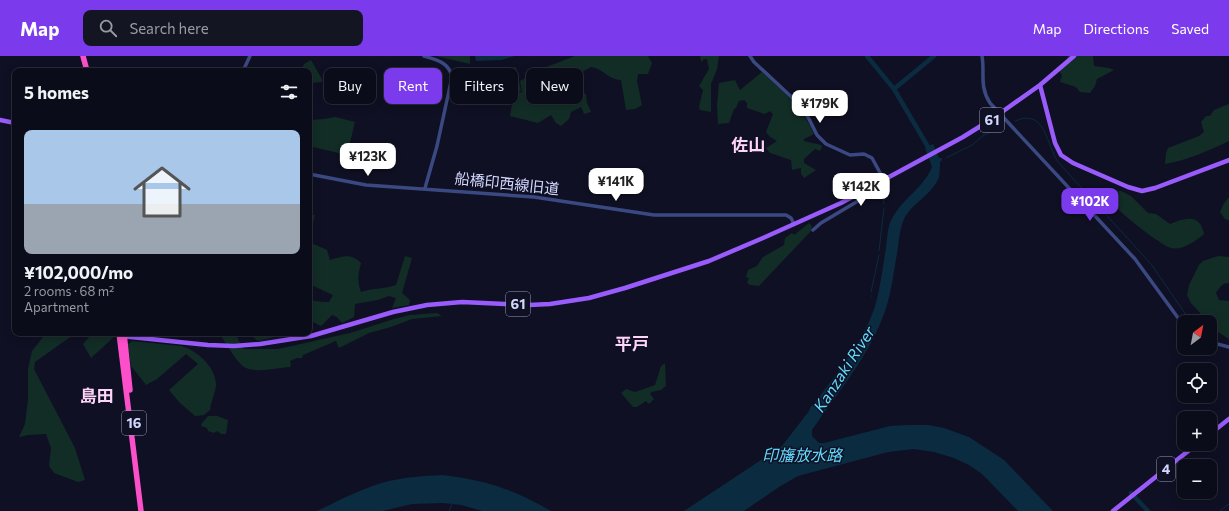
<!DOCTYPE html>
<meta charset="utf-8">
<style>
body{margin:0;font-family:Commissioner,"Noto Sans JP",sans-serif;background:#141523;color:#f1f3f6;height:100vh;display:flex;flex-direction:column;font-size:15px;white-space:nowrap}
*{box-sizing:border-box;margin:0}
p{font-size:13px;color:#9a9ba2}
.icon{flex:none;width:22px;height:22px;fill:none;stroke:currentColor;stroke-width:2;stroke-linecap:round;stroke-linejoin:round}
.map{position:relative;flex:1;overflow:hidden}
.panel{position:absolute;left:12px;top:12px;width:300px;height:268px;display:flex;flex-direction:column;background:#0b0c1a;border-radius:8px;box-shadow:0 2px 10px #0003,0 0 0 1px #2b2c39}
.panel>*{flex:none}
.hud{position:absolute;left:324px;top:12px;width:380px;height:36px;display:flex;gap:8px}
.needle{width:26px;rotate:32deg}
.controls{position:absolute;left:1177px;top:259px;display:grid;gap:8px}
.controls a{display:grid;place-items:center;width:40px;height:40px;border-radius:8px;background:#0b0c1a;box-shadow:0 2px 10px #0003,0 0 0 1px #2b2c39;font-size:20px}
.price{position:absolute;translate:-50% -34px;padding:0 9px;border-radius:8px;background:#fff;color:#222;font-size:13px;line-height:26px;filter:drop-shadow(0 1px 2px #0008)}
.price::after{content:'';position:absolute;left:50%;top:24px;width:12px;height:9px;margin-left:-6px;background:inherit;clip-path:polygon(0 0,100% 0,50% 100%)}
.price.active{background:#7c3aed;color:#fff}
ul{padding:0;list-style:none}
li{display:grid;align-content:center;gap:8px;height:212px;padding:0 12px}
li span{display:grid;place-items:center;height:124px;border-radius:8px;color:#555}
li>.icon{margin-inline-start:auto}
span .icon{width:72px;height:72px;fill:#fffc;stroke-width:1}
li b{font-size:17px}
h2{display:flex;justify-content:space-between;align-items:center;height:48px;padding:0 12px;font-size:17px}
.pill{padding:0 14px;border-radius:8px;background:#0b0c1a;box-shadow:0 2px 10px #0003,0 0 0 1px #2b2c39;font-size:14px;line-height:36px}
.pill.active{background:#7c3aed;color:#fff}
header{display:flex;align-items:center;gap:24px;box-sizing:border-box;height:56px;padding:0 20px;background:#7c3aed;color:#fff}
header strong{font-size:19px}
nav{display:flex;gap:22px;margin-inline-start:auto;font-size:14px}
.search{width:280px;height:36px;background:#141523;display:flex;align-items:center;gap:10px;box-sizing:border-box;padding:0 14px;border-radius:8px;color:#9a9ba2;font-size:15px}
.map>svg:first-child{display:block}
</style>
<header>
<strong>Map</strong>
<div class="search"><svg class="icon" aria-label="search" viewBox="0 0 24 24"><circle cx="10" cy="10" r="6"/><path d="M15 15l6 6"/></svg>Search here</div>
<nav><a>Map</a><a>Directions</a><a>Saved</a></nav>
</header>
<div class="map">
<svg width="1229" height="455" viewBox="0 0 1229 455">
<rect width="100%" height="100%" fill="#0f1023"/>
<path fill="#122d26" d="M436 0H470V8Z
M575 0H648L652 7 648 18H638L637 25 642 49 635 53 626 54 621 24C607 23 604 13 591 11L577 19 566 22V26L572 33 586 38 587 47 591 56 584 58 581 51 571 56 569 63 561 70 556 67 551 59 538 67 510 60 512 48 489 41 487 36 489 28 478 25 481 14 484 13 492 22 498 21 515 37 522 36 520 25 549 10Z
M700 0H719L717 13 711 28V56L700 54 699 51 703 34 699 30 709 13 707 3H704L702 6 701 5Z
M1068 0H1093L1094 10 1109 12 1114 14 1097 23 1095 30 1090 37 1080 36 1076 31 1060 26 1062 19 1057 12 1067 4Z
M311 4 322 23V26L309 27V15H301L304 8Z
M516 11 521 35 516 37 499 19 498 15 500 14Z
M762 16C784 37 801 49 814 78L804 83V85L821 89 822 91 820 95 815 93 804 103V107L816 114 804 122 801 118V112L792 114 791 104 770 97 766 92 777 85 770 81 766 76 773 58 770 55 765 58 747 52V47L744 44 739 45 736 52 734 53 729 67 718 68 717 49 719 27 735 24 740 34Z
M1229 48V85C1208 95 1188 104 1165 108L1166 97 1168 92 1199 80 1204 76 1201 66 1206 60H1210L1214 54Z
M335 61 355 66 347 99 309 90V74L311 64 324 63Z
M1113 134 1121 135 1131 140 1148 157 1156 158 1170 168C1185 162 1200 157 1204 178 1196 185 1182 195 1171 192 1162 190 1120 157 1114 149 1111 146 1110 139 1108 135Z
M1229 141V164L1225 163 1220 156 1223 149Z
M309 159H315L309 184Z
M809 167 812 170 811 175 759 230 750 229 747 227 749 222 746 221 748 214 757 210 763 201 784 189 785 182 792 177 794 179Z
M309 186 327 194 330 204C343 200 351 197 361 207 358 218 357 225 361 236 373 232 385 233 396 229L405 200 412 202 402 237 410 244 409 249 392 252 396 242 389 240 378 244 355 248 354 261 342 267 337 261 332 259 321 270 309 264V244L324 246H329L333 239 309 228Z
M1218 200 1229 201V227C1222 227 1220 231 1216 237L1219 244 1229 245V283L1210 271V266L1205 265 1200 257 1191 247 1187 239 1189 229 1199 209 1203 205Z
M437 257 442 260 412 263 391 271 369 277 339 292 336 285 303 299 302 302H297L290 305 291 309 290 311C276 312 259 317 246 312 237 308 225 285 219 277H235L243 293H278L350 277 394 263 410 259Z
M64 277H76L35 306 34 313 75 392 85 424 78 426 54 417 49 410 51 392 46 378 28 379 19 381 25 368 28 344V313L32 295 43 281 63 280Z
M93 277H115L114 281 91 302 83 288Z
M146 277H183V281Z
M254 277H292L258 285 254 282Z
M132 285 181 290C197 294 217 312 216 330 215 337 211 346 210 354L204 359 195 360 180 347 169 334 198 308 186 298 157 323 146 329 131 310 128 288Z
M665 307 666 330 661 334 651 336 650 338 654 343 649 348 646 345 637 351H633L621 337 626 333 635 336 655 329 661 310Z
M208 360H217L228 364 226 378H221L217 375 214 377 208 375 207 372 201 370 202 367Z"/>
<path fill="#0b2b40" d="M475 0H515L501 4 476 5Z
M933 88 939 102H942V104L940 106C940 110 940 116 939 121 933 138 912 147 904 163 900 172 899 183 898 192 894 213 892 235 885 255 870 299 838 336 812 374V380L819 387H824L890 370 907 369H928L944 372 969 381 1004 404 1053 455H1018L982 418 969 409 954 402 934 396 914 393 888 396 798 420 779 431 744 455H684L782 390 809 355 811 350 813 349C837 317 867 283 877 243 881 226 883 209 886 192 887 185 887 177 889 170 897 145 923 134 932 111L925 92Z
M442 419C485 424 513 433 551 455H482L461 449 443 447 412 448 383 455H317C340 444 364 431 389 425 406 421 424 420 442 419Z"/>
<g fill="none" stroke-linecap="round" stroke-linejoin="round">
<path stroke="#0b2b40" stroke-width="1" d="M1015 65C1046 51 1046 90 1059 107L1151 208 1191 266
M946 102 972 89 984 79 1001 71
M883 138 884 148
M879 195 884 152
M871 236 879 199
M871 240H872
M1210 277 1217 282
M449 455 452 448
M1220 455 1229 448"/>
<path stroke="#0b2b40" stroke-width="4.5" d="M867 0 894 33 931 96
M894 33 934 0
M1131 437 1148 455"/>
<path stroke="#3b4982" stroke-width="3.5" d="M424 0C436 4 449 6 452 21L437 90 425 132
M750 0 754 6 799 48 809 63 817 79 826 88 850 99 864 98 872 102 884 124 886 129 885 133 863 142 821 167 813 174
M982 0C985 17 979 30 990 47L1135 203 1184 270
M243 15 250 0
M309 118 366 129 534 141 654 159H786L791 162 794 168
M1210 286 1229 291"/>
<path stroke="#9a5bfc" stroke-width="4.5" d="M1040 29 1055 87 1061 99 1073 107 1128 131 1142 135 1155 132 1229 104
M0 64 15 67
M121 280 208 289 234 290 260 288 311 280 393 256 427 249 462 246 529 249 550 248 589 242 625 232 709 205 763 182 841 147 963 81 992 63 1040 29 1074 0
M1210 378 1229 363
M1113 455 1197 388"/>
<path stroke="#fc50ca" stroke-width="5.5" d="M83 0 87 15
M119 277 141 455
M124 277 130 334"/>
</g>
<g text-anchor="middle" stroke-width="3" stroke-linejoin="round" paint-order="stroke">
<g fill="#0f1023" stroke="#989bbc" stroke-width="1">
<rect x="980" y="52" width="24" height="24" rx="3"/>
<rect x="506" y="236" width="24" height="24" rx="3"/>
<rect x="122" y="355" width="24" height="24" rx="3"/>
<rect x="1157" y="401" width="18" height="24" rx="3"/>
</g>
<g font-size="14" font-weight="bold" fill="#d2d7fe">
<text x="992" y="69">61</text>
<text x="518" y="253">61</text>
<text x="134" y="372">16</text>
<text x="1166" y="418">4</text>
</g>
<g font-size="15" fill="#d2d7fe" stroke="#0f1023">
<text transform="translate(507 128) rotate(6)" y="5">船橋印西線旧道</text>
</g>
<g font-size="16" font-style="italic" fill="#62d9fc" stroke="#0f1023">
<text transform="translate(844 313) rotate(-57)" y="6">Kanzaki River</text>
<text x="802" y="405">印旛放水路</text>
</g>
<g font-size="17" font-weight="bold" fill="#fed4f9" stroke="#0f1023">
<text x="748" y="95">佐山</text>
<text x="632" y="294">平戸</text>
<text x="97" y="346">島田</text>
</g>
</g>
</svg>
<div class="controls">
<a><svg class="needle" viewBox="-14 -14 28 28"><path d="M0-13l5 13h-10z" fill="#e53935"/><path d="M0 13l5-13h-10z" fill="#9a9ba2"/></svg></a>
<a><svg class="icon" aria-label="locate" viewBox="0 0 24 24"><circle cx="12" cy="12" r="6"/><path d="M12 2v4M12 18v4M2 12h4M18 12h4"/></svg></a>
<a>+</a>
<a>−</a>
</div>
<b class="price" style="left:820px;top:68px">¥179K</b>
<b class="price" style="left:368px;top:121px">¥123K</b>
<b class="price" style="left:616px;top:146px">¥141K</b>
<b class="price" style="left:861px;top:151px">¥142K</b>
<b class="price active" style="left:1090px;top:166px">¥102K</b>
<div class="hud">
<a class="pill">Buy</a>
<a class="pill active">Rent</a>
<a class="pill">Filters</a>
<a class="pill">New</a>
</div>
<section class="panel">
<h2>5 homes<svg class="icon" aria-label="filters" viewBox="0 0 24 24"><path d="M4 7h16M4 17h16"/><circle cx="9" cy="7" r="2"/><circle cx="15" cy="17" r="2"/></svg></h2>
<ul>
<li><span style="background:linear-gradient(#a9c7e8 60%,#9aa5b1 0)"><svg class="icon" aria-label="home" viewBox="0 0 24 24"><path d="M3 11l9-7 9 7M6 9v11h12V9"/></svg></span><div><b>¥102,000/mo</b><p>2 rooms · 68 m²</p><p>Apartment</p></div></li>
</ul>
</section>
</div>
